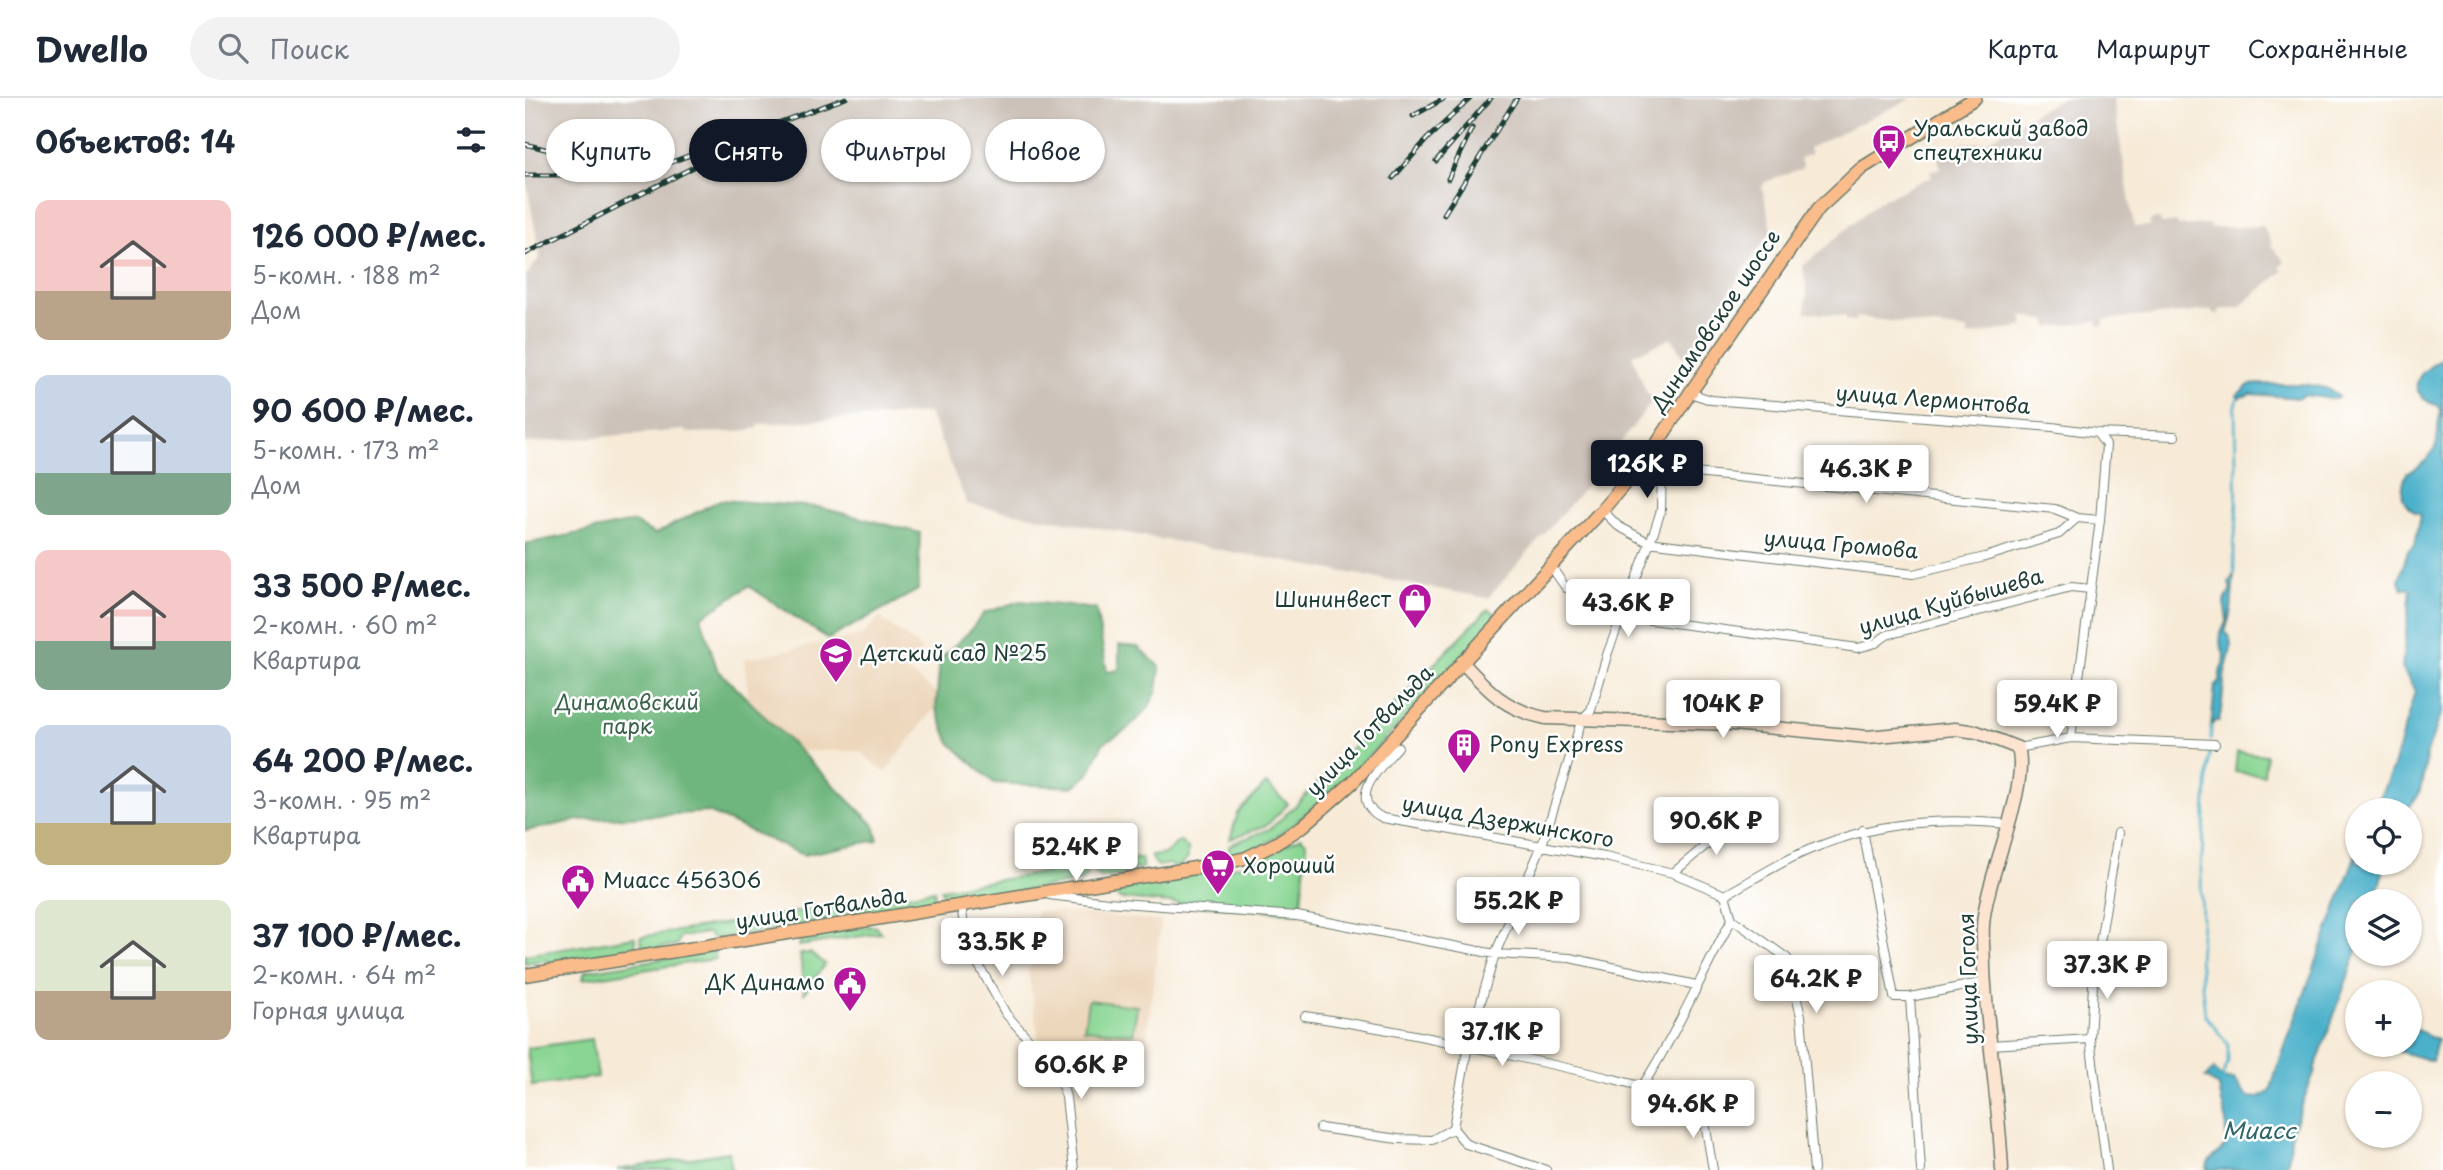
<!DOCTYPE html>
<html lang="ru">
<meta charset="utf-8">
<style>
body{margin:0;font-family:"Playpen Sans",sans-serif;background:#f2f2f3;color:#1f2937;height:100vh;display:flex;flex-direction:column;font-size:26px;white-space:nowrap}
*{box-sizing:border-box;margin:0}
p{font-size:23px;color:#747a83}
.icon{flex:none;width:38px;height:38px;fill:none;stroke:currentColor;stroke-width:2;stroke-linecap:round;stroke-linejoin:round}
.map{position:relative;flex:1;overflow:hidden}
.drawer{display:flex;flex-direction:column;background:#fff;width:525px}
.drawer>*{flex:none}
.hud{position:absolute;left:21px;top:21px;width:665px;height:63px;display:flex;gap:14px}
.buttons{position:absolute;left:1820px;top:700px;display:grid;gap:14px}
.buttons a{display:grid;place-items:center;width:77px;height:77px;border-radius:50%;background:#fff;box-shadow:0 2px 5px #0004;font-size:35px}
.price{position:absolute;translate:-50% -60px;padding:0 16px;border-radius:7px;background:#fff;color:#222;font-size:23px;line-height:46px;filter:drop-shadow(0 2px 4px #0008)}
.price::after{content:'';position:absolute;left:50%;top:42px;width:21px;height:16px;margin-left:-10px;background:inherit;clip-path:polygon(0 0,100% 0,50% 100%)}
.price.on{background:#111827;color:#fff}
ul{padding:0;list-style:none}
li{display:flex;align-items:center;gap:21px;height:175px;padding:0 35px}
li span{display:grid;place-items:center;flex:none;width:196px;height:140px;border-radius:14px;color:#555}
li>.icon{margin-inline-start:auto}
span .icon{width:84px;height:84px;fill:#fffc;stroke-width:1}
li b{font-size:30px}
h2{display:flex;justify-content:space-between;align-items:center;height:84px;padding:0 35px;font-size:30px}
.chip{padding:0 24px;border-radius:32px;background:#fff;box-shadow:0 2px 5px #0004;font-size:24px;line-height:63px}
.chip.on{background:#111827;color:#fff}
header{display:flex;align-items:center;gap:42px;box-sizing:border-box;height:98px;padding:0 35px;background:#fff;border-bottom:2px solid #e0e1e3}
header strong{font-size:33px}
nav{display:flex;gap:38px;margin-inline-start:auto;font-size:24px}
.search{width:490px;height:63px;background:#f2f2f3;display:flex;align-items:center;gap:18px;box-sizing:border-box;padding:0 24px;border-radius:38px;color:#747a83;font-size:26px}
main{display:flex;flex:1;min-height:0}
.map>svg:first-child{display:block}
</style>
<header>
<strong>Dwello</strong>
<div class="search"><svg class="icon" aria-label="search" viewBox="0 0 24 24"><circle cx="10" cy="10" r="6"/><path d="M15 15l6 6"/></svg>Поиск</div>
<nav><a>Карта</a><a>Маршрут</a><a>Сохранённые</a></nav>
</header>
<main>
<section class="drawer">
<h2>Объектов: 14<svg class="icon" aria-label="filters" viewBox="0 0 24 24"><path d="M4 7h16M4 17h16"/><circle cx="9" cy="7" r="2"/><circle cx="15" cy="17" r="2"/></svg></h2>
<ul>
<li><span style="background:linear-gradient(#f6c9c9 65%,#b9a48a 0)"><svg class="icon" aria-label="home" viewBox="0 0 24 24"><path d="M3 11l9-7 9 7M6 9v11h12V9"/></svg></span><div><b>126 000 ₽/мес.</b><p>5-комн. · 188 m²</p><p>Дом</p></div></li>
<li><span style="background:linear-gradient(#c9d6e8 70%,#7fa58c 0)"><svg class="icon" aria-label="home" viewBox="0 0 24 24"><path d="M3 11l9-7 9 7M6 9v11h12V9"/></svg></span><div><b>90 600 ₽/мес.</b><p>5-комн. · 173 m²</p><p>Дом</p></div></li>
<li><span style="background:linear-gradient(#f6c9c9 65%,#7fa58c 0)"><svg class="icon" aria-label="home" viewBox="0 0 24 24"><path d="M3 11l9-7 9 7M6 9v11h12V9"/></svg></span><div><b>33 500 ₽/мес.</b><p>2-комн. · 60 m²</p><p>Квартира</p></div></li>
<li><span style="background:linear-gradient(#c9d6e8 70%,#c2b280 0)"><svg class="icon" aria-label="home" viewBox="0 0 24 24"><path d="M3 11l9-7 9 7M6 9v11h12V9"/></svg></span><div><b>64 200 ₽/мес.</b><p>3-комн. · 95 m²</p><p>Квартира</p></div></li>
<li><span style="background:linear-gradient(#dfe7d0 65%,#b9a48a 0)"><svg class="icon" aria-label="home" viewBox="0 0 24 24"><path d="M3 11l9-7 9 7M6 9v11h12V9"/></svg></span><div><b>37 100 ₽/мес.</b><p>2-комн. · 64 m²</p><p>Горная улица</p></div></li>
</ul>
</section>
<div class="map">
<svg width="1918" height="1072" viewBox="0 0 1918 1072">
<rect width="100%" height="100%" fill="#fff"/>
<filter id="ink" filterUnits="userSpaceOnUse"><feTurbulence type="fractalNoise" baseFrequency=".0143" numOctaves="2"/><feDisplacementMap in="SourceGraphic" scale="14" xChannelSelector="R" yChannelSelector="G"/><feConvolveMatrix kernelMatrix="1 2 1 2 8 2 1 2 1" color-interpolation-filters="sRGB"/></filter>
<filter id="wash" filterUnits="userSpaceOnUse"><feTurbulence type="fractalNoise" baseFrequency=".00686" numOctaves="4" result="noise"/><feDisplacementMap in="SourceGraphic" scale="28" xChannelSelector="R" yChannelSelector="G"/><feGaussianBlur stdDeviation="1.57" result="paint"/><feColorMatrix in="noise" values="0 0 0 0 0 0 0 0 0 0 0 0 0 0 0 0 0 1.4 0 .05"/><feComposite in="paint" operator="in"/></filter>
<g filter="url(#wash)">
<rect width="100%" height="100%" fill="#f7ebd8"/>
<path fill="#edd7bb" d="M354 519 397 551 381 572 418 600 360 674 334 653H230L219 561 339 537Z
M511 812 636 823 619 960 514 942 503 872 512 861Z"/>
<path fill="#ccc2b9" d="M0 0H1387L1284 50 1286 56 1275 60 1278 70 1240 84 1237 89 1247 132 1159 260 1147 240 1107 257 1121 294 1129 301 1070 378 963 500 442 406 404 315 234 326 233 330 209 334 161 335 160 332 0 345V179L15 159 0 75Z
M1536 0H1588L1609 129 1625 128V122L1635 121 1636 126 1652 124 1653 128 1685 126V130L1738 128 1747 146 1746 147 1760 164 1754 168 1758 173 1714 209 1694 212V216L1688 217 1687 212 1579 222V227L1573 228 1572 223 1524 230 1523 223 1497 217 1499 228 1443 238 1442 232 1331 219 1330 223 1321 222V218L1280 214 1282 197 1278 168 1353 104 1398 82 1407 80 1405 73 1415 70 1412 54 1432 46 1460 44Z"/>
<path fill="#89d593" stroke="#548964" stroke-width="2" d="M963 511 970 515 972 519C935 559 754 772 704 756V747L745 731 769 709Z
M1712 654 1741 657 1739 677 1710 674Z
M741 686 763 706 742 727 705 741 713 715Z
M776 739 782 745 775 815 595 801 591 798 590 794 594 790 696 772 723 765Z
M654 743 663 750V760L655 768 648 769 644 766 632 768 626 758 640 756Z
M616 760 618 770 607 772 603 776 576 780 571 776 568 767Z
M562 768 561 778 557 783 425 804 419 800 416 791Z
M410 792 409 802 406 807 190 841 182 835 155 839 152 847 119 852 115 839Z
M345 828 351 829 356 835 274 848 277 839Z
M110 839 111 853 24 867 23 862 0 865V857Z
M189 853 191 861 58 881 60 873Z
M285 855 300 866 279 895 275 856Z
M563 902 612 908 608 936 559 931Z
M67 941 73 979 7 988 2 950Z
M204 1054 207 1072H92Z"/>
<path fill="#6eb67d" stroke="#467a58" stroke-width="2" d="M195 402 293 409 395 435 393 492 303 541 224 488 176 519 192 571 349 727 353 742 278 757 183 714 54 722 0 733V446L108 424 130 436Z
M495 503 571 511 582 574 594 572V547L613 549 635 569 632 593 622 612 601 632 578 645 564 676 548 689 469 685 425 645 411 610 415 561 443 535 459 515Z"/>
<path fill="#4bb1ca" stroke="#35777f" stroke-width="2" d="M1918 260V611L1901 657 1900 670 1894 696 1882 712H1849L1868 669 1890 593 1877 570 1886 491H1878L1874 483 1883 452 1890 447 1896 416C1875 408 1874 394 1882 375 1894 370 1906 360 1911 347 1914 340 1912 323 1916 312L1913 307C1901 305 1885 292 1895 278 1900 271 1911 265 1918 260Z
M1734 286C1754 287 1803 282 1814 299L1810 301 1778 297 1774 300 1726 296 1713 300 1712 297 1724 287Z
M1709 476 1706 513 1700 535 1704 537C1710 555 1699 567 1699 583 1698 597 1697 609 1694 623H1690L1686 628 1690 588 1695 583V574L1700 560 1695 545 1696 535 1702 522 1699 504 1706 492 1704 485Z
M1832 753V765H1861L1849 803H1832V853L1789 973 1791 974 1787 980 1767 1032 1763 1064 1755 1072H1682L1683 1065 1703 1045C1698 1031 1703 1026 1700 1016 1697 1007 1695 998 1694 988L1680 980 1689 971C1694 979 1699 982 1709 981L1722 999 1732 1000 1745 994 1751 973Z
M1885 929 1912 941 1907 963 1870 952 1872 947H1885Z"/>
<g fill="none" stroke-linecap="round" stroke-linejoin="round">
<path stroke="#4bb1ca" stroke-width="2.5" d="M1709 476V445L1712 421 1710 312 1713 300
M1686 642V628
M1685 649 1676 771 1677 825 1674 860 1680 917 1703 946V965L1697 979"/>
</g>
</g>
<g filter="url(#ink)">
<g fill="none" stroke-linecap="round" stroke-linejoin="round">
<g stroke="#6b7a6d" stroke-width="10">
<path id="street" d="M1165 295 1186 302 1527 329 1572 335 1650 338
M1572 335 1581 347 1575 422 1546 640 1690 646
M1128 352 1137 365 1160 374 1530 411 1552 420 1575 422
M1077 412 1093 428 1123 444 1388 476 1460 459 1534 436 1552 420
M1025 467 1041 490 1085 504 1096 518 1333 550 1351 545 1362 537 1546 489 1565 491
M873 649C856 669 819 701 858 720L1080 759 1148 775 1200 797C1228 782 1256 763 1286 751 1352 724 1412 719 1482 726
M1493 650 1546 640
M1338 732 1369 899H1385L1460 884
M1148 775 1180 748 1223 726
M524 797 583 804 772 818 970 856 1045 860 1171 887
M1200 797 1207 821 1262 860 1276 918 1289 1072
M436 808 442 846 481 916 533 974 541 999 549 1072
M1385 899 1396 1072
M780 918C854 929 928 944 1001 961 1062 974 1118 987 1177 1007L1188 1072
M1465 947 1565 941
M1118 987C1152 934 1177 876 1207 821
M795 1030 873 1041 907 1042 928 1030 943 947 970 856 1017 747 1057 621 1066 612 1083 554 1130 431 1136 412 1137 365
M928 1030 941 1046 1021 1072
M1582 1072 1565 941 1568 887 1593 735"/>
</g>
<g stroke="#6b7a6d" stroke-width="15">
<path id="secondary" d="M937 564C964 593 979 611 1020 620L1208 626 1342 639 1430 631 1452 634 1493 650C1505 690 1461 778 1458 827 1457 841 1459 856 1459 870 1462 937 1474 1004 1477 1072"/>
</g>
<g stroke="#6b7a6d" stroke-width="15">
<path id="primary" d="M0 877 695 766 721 760 750 746 778 728 828 684 1077 412 1128 352 1165 295 1294 110 1337 70 1450 0"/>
</g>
<use href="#street" stroke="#fff" stroke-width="8"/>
<use href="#secondary" stroke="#fde4d0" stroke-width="12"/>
<use href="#primary" stroke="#f9bc8a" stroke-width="12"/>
<g stroke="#1f3d34" stroke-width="5">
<path id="rail" d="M888 18 920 0
M0 46 63 62 120 60
M911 63 966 0
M0 77H54L141 66 321 0
M868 80 903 40 946 0
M923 81 947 30
M919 116 992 0
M0 156 194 56"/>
</g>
<use href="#rail" stroke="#fff" stroke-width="2.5" stroke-dasharray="8" stroke-linecap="butt"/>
</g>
</g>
<defs>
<g id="bus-pin" transform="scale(1.75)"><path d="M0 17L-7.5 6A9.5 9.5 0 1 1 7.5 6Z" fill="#b5179e" stroke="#fff"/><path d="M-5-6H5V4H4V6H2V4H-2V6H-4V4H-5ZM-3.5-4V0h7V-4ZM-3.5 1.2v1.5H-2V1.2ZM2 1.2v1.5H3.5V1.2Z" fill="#fff"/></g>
<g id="shop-pin" transform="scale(1.75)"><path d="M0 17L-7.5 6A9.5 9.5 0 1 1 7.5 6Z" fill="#b5179e" stroke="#fff"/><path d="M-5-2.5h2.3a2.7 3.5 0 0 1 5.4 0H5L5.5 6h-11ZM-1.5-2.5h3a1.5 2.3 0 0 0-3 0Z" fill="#fff"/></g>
<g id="school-pin" transform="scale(1.75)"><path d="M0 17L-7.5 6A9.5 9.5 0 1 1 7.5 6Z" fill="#b5179e" stroke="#fff"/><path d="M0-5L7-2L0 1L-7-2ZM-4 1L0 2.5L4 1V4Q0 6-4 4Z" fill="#fff"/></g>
<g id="building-pin" transform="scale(1.75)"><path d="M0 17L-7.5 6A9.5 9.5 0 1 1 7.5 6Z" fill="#b5179e" stroke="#fff"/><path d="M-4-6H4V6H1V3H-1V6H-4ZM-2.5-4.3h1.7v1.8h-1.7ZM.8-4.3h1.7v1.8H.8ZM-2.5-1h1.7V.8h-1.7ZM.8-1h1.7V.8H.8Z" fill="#fff"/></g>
<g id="supermarket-pin" transform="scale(1.75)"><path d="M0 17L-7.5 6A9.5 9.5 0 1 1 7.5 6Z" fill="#b5179e" stroke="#fff"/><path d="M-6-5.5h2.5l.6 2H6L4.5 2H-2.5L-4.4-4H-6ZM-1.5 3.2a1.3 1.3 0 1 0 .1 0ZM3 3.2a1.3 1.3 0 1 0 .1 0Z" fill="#fff"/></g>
<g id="civic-pin" transform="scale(1.75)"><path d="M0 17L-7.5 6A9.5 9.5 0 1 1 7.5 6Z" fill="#b5179e" stroke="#fff"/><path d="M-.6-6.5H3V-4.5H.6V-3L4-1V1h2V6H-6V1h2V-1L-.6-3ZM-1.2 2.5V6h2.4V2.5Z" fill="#fff"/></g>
</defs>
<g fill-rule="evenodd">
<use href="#bus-pin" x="1364" y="43"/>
<use href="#shop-pin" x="890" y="502"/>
<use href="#school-pin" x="311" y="556"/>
<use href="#building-pin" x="939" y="647"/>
<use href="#supermarket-pin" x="693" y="768"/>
<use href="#civic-pin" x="53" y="783"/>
<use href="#civic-pin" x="325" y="885"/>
</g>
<g text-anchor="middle" stroke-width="5" stroke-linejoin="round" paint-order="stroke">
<g font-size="21" fill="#1f3d34" stroke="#fff" text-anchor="start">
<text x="1388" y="38">Уральский завод<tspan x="1388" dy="24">спецтехники</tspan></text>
<text x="866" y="509" text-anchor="end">Шининвест</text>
<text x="336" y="563">Детский сад №25</text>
<text x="964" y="654">Pony Express</text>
<text x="718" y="775">Хороший</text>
<text x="78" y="790">Миасс 456306</text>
<text x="300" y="892" text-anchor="end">ДК Динамо</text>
</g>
<g font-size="21" fill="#1f3d34" stroke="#fff">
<text transform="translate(1191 223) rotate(-56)" y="7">Динамовское шоссе</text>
<text transform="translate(1408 302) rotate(4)" y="7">улица Лермонтова</text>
<text transform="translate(1316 447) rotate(5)" y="7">улица Громова</text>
<text transform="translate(1426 504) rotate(-16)" y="7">улица Куйбышева</text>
<text transform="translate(845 633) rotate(-46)" y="7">улица Готвальда</text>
<text transform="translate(983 724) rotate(10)" y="7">улица Дзержинского</text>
<text transform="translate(296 811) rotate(-9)" y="7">улица Готвальда</text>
<text transform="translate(1444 881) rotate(-92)" y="7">улица Гоголя</text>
</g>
<g font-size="21" fill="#3a634c" stroke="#fff">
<text x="102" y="612">Динамовский<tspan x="102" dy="24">парк</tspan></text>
</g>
<g font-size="23" font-style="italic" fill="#2e6668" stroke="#fff">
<text x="1734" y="1041">Миасс</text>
</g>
</g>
</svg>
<div class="buttons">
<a><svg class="icon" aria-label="locate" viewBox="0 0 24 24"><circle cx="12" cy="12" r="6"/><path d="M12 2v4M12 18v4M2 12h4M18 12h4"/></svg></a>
<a><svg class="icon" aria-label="layers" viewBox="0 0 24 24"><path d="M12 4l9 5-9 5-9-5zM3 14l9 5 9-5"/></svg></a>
<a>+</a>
<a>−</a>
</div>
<b class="price on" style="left:1122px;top:402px">126K ₽</b>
<b class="price" style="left:1341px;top:407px">46.3K ₽</b>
<b class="price" style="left:1103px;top:541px">43.6K ₽</b>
<b class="price" style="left:1198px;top:642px">104K ₽</b>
<b class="price" style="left:1532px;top:642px">59.4K ₽</b>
<b class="price" style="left:1191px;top:759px">90.6K ₽</b>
<b class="price" style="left:551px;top:785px">52.4K ₽</b>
<b class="price" style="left:993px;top:839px">55.2K ₽</b>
<b class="price" style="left:477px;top:880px">33.5K ₽</b>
<b class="price" style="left:1582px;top:903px">37.3K ₽</b>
<b class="price" style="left:1291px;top:917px">64.2K ₽</b>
<b class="price" style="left:977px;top:970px">37.1K ₽</b>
<b class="price" style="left:556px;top:1003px">60.6K ₽</b>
<b class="price" style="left:1168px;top:1042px">94.6K ₽</b>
<div class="hud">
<a class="chip">Купить</a>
<a class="chip on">Снять</a>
<a class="chip">Фильтры</a>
<a class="chip">Новое</a>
</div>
</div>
</main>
